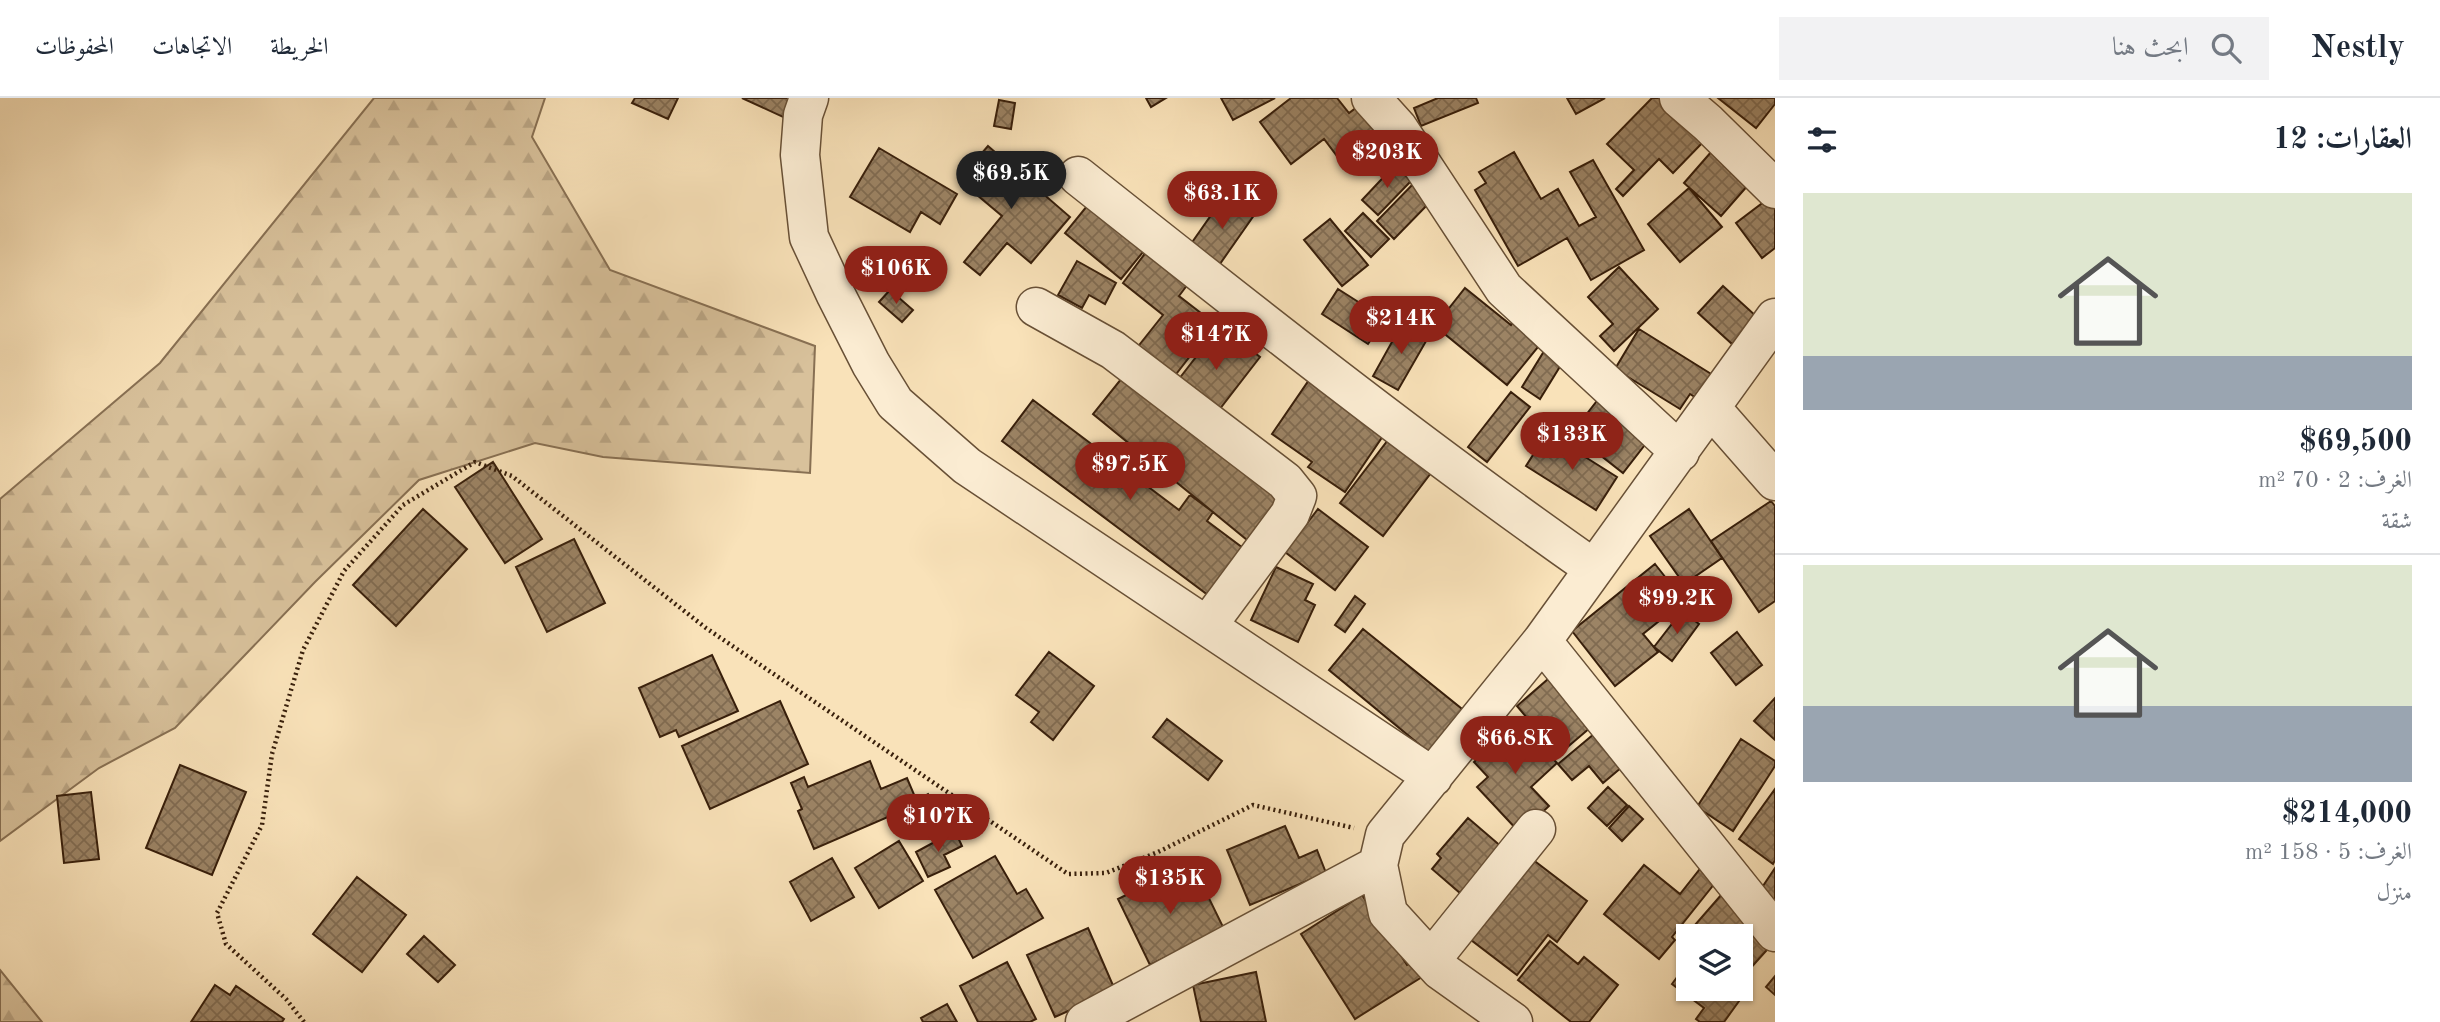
<!DOCTYPE html>
<html lang="ar">
<meta charset="utf-8">
<style>
body{margin:0;font-family:"Old Standard TT",Amiri,serif;background:#f2f2f3;color:#1f2937;direction:rtl;height:100vh;display:flex;flex-direction:column;font-size:26px;white-space:nowrap}
*{box-sizing:border-box;margin:0}
p{font-size:23px;color:#747a83}
.icon{flex:none;width:38px;height:38px;fill:none;stroke:currentColor;stroke-width:2;stroke-linecap:round;stroke-linejoin:round}
.map{position:relative;flex:1;overflow:hidden;direction:ltr}
.panel{display:flex;flex-direction:column;background:#fff;width:665px}
.panel>*{flex:none}
.tools{position:absolute;left:1676px;top:826px;display:grid;gap:14px}
.tools a{display:grid;place-items:center;width:77px;height:77px;border-radius:0px;background:#fff;box-shadow:0 2px 5px #0004;font-size:35px}
.price{position:absolute;translate:-50% -60px;padding:0 16px;border-radius:24px;background:#8f2418;color:#fff;font-size:23px;line-height:46px;filter:drop-shadow(0 2px 4px #0008)}
.price::after{content:'';position:absolute;left:50%;top:42px;width:21px;height:16px;margin-left:-10px;background:inherit;clip-path:polygon(0 0,100% 0,50% 100%)}
.price.on{background:#222;color:#fff}
ul{padding:0;list-style:none}
li{display:grid;align-content:center;gap:14px;height:371px;padding:0 28px}
li+li{border-top:2px solid #e0e1e3}
li span{display:grid;place-items:center;height:217px;border-radius:0px;color:#555}
li>.icon{margin-inline-start:auto}
span .icon{width:126px;height:126px;fill:#fffc;stroke-width:1}
li b{font-size:30px}
h2{display:flex;justify-content:space-between;align-items:center;height:84px;padding:0 28px;font-size:30px}
header{display:flex;align-items:center;gap:42px;box-sizing:border-box;height:98px;padding:0 35px;background:#fff;border-bottom:2px solid #e0e1e3}
header strong{font-size:33px}
nav{display:flex;gap:38px;margin-inline-start:auto;font-size:24px}
.search{width:490px;height:63px;background:#f2f2f3;display:flex;align-items:center;gap:18px;box-sizing:border-box;padding:0 24px;border-radius:0px;color:#747a83;font-size:26px}
main{display:flex;flex:1;min-height:0}
.map>svg:first-child{display:block}
</style>
<header>
<strong>Nestly</strong>
<div class="search"><svg class="icon" aria-label="search" viewBox="0 0 24 24"><circle cx="10" cy="10" r="6"/><path d="M15 15l6 6"/></svg>ابحث هنا</div>
<nav><a>الخريطة</a><a>الاتجاهات</a><a>المحفوظات</a></nav>
</header>
<main>
<section class="panel">
<h2>العقارات: 12<svg class="icon" aria-label="filters" viewBox="0 0 24 24"><path d="M4 7h16M4 17h16"/><circle cx="9" cy="7" r="2"/><circle cx="15" cy="17" r="2"/></svg></h2>
<ul>
<li><span style="background:linear-gradient(#dfe7d0 75%,#9aa5b1 0)"><svg class="icon" aria-label="home" viewBox="0 0 24 24"><path d="M3 11l9-7 9 7M6 9v11h12V9"/></svg></span><div><b>$69,500</b><p>الغرف: 2 · 70 m²</p><p>شقة</p></div></li>
<li><span style="background:linear-gradient(#dfe7d0 65%,#9aa5b1 0)"><svg class="icon" aria-label="home" viewBox="0 0 24 24"><path d="M3 11l9-7 9 7M6 9v11h12V9"/></svg></span><div><b>$214,000</b><p>الغرف: 5 · 158 m²</p><p>منزل</p></div></li>
</ul>
</section>
<div class="map">
<svg width="1775" height="924" viewBox="0 0 1775 924">
<defs>
<pattern id="forest-firs" width="22" height="20" patternUnits="userSpaceOnUse" patternTransform="scale(1.75)"><rect width="22" height="20" fill="#d8c19b"/><path d="M5 1l3.5 6h-7zM16 11l3.5 6h-7z" fill="#baa584"/></pattern>
<pattern id="building-cross-hatch" width="8" height="8" patternUnits="userSpaceOnUse" patternTransform="scale(1.75)"><rect width="8" height="8" fill="#9c8465"/><path d="M0 0l8 8M0 8l8-8" fill="none" stroke="#806b51"/></pattern>
</defs>
<rect width="100%" height="100%" fill="#f9e2b9"/>
<filter id="stains"><feTurbulence type="fractalNoise" baseFrequency=".00286" numOctaves="4"/><feColorMatrix values="0 0 0 0 .2 0 0 0 0 .09 0 0 0 0 .02 0 0 0 .5 -.17"/></filter>
<radialGradient id="worn" r=".72"><stop offset=".6" stop-color="#630" stop-opacity="0"/><stop offset="1" stop-color="#630" stop-opacity=".3"/></radialGradient>
<path fill="url(#forest-firs)" stroke="#887053" stroke-width="2" d="M374 0H545L532 39 610 172 815 248 810 375 603 359 535 345 419 382 315 484 175 630 99 670 0 743V401L160 265Z
M0 872 42 924H0Z"/>
<path fill="url(#building-cross-hatch)" stroke="#381f0b" stroke-width="2" d="M635 0H678L668 21 632 5Z
M742 0H805L794 24Z
M1146 0H1166L1151 9Z
M1221 0H1275L1233 22Z
M1291 0H1337L1349 15 1369 0 1391 30 1343 66 1324 41 1291 66 1260 24Z
M1438 0H1476L1478 5 1421 28 1414 10Z
M1567 0H1605L1576 16Z
M1652 0H1666L1707 40 1673 75 1659 61 1623 98 1616 91 1634 72 1607 46Z
M1718 0H1775V6L1756 30Z
M999 2 1015 5 1011 31 994 28Z
M1719 45 1756 78 1721 118 1684 85Z
M988 48 1070 119 1031 165 1007 145 980 177 964 164 1002 118 959 82Z
M879 50 957 96 940 126 921 114 910 134 850 99Z
M1514 54 1541 101 1558 91 1579 128 1596 119 1570 74 1593 62 1644 152 1591 182 1567 140 1518 168 1475 92 1486 85 1479 74Z
M1395 67 1411 83 1378 117 1362 102Z
M1417 82 1434 100 1394 141 1377 123Z
M1689 90 1722 129 1680 164 1648 126Z
M1228 93 1257 113 1215 173 1186 153Z
M1096 97 1152 143 1121 181 1065 135Z
M1769 100 1775 109V150L1762 160 1736 125Z
M1363 115 1389 141 1371 159 1345 133Z
M1330 121 1368 167 1342 188 1304 142Z
M1149 150 1191 182 1179 198 1215 226 1173 280 1136 251 1163 217 1123 185Z
M1077 163 1116 185 1105 206 1089 197 1082 210 1058 197Z
M1619 169 1658 211 1614 253 1600 238 1613 226 1588 199Z
M1723 188 1757 219 1732 246 1698 215Z
M1465 190 1511 227 1520 216 1547 238 1507 287 1435 228Z
M1338 191 1385 221 1368 246 1322 216Z
M890 192 913 212 902 224 879 204Z
M1403 224 1429 238 1398 292 1373 278Z
M1220 228 1260 259 1212 321 1172 290Z
M1639 231 1716 279 1701 303 1690 296 1680 311 1615 271Z
M1546 250 1564 262 1540 301 1522 289Z
M1130 270 1290 399 1252 446 1093 316Z
M1309 282 1385 335 1345 394 1308 369 1312 364 1272 336Z
M1511 294 1530 309 1487 364 1468 349Z
M1600 299 1651 339 1623 375 1572 335Z
M1033 302 1179 412 1190 397 1213 414 1207 423 1251 456 1216 503 1002 343Z
M1547 335 1617 379 1596 412 1526 368Z
M1388 342 1431 375 1383 438 1340 405Z
M493 364 542 441 505 465 455 389Z
M1771 403 1775 408V503L1759 514 1711 443Z
M423 411 467 451 396 528 353 487Z
M1318 411 1368 449 1335 492 1285 454Z
M1689 411 1722 460 1684 486 1650 438Z
M574 441 605 505 547 534 516 469Z
M1655 466 1684 503 1643 536 1658 554 1615 588 1572 533Z
M1276 469 1313 486 1305 502 1315 507 1298 544 1251 522Z
M1355 498 1365 506 1345 534 1335 527Z
M1682 513 1699 526 1672 563 1654 549Z
M1363 531 1467 615 1432 657 1329 572Z
M1737 534 1762 567 1736 587 1711 555Z
M1049 554 1094 588 1053 642 1031 624 1039 614 1016 597Z
M712 557 738 613 679 639 676 632 660 639 639 590Z
M1555 575 1597 624 1558 657 1517 608Z
M1775 600V642L1754 623Z
M780 603 808 666 710 711 682 648Z
M1167 621 1222 663 1208 682 1153 639Z
M1517 623 1557 665 1531 689 1549 708 1520 735 1477 689 1488 679 1474 664Z
M1600 631 1628 664 1603 685 1589 668 1572 682 1558 666Z
M1741 641 1775 663V668L1733 733 1697 709Z
M870 663 881 691 907 680 918 706 814 751 798 713 802 711 791 685 804 679 808 689Z
M180 667 246 694 212 777 146 750Z
M1608 689 1627 707 1607 728 1588 710Z
M1775 691V762L1773 766 1739 741Z
M91 694 99 761 64 765 57 698Z
M928 696 940 717 911 732 900 712Z
M1629 708 1643 721 1622 743 1609 730Z
M1468 720 1510 756 1479 774 1460 795 1432 771 1441 760 1437 756Z
M1285 728 1299 760 1317 752 1326 775 1250 807 1227 752Z
M955 733 962 748 944 757 950 769 928 779 916 754Z
M899 743 923 783 879 810 855 770Z
M995 758 1017 796 1026 791 1043 820 973 860 935 792Z
M832 760 854 799 811 823 790 784Z
M1532 761 1587 803 1557 844 1548 837 1517 877 1471 842Z
M1707 762 1723 775 1672 839 1675 842 1659 861 1604 816 1644 767 1680 796Z
M1181 770 1194 795 1204 790 1224 831 1150 867 1118 801Z
M1775 770V808L1757 797Z
M357 779 406 817 362 874 313 836Z
M1722 796 1775 843 1747 874 1741 869V838H1707L1695 827Z
M1362 797 1407 867 1421 859 1430 874 1355 921 1301 836Z
M1088 830 1115 892 1055 919 1027 857Z
M424 838 455 867 438 884 407 856Z
M1550 843 1578 866 1584 859 1618 887 1589 924H1571L1518 882Z
M1689 863V891H1741V887L1747 892 1724 924H1700L1696 921 1704 910 1672 886Z
M1007 864 1036 921 1030 924H978L960 888Z
M1256 874 1266 924H1201L1193 887Z
M1775 878V897L1766 889Z
M215 887 230 897 236 888 284 921 282 924H191Z
M947 906 957 924H923L921 920Z"/>
<g fill="none" stroke-linecap="round" stroke-linejoin="round">
<g stroke="#685036" stroke-width="41">
<path id="minor" d="M809 0 803 17 800 57 809 139 836 197 871 266 895 305 967 368 1433 679
M1371 0 1398 30 1504 191 1680 354
M1679 0 1708 25 1775 91
M1078 78C1247 212 1416 346 1593 470
M1036 209 1113 252 1285 383 1297 398 1290 416 1207 528
M1711 310 1775 383
M1542 543 1775 834
M1431 862 1536 731
M1085 924 1378 767
M1513 924 1440 872 1388 815 1378 767 1385 737 1542 543 1775 220"/>
</g>
<path stroke="#381f0b" stroke-width="4.5" stroke-dasharray="2 3.5" stroke-linecap="butt" d="M304 924 286 901 226 846 217 815 262 727 272 656 303 552 344 473 403 407 475 364 512 378 706 530 1068 776 1106 775 1158 754 1253 707 1354 730"/>
<use href="#minor" stroke="#fbecd2" stroke-width="38"/>
</g>
<rect width="100%" height="100%" filter="url(#stains)"/>
<rect width="100%" height="100%" fill="url(#worn)"/>
</svg>
<div class="tools">
<a><svg class="icon" aria-label="layers" viewBox="0 0 24 24"><path d="M12 4l9 5-9 5-9-5zM3 14l9 5 9-5"/></svg></a>
</div>
<b class="price" style="left:1387px;top:92px">$203K</b>
<b class="price on" style="left:1011px;top:113px">$69.5K</b>
<b class="price" style="left:1222px;top:133px">$63.1K</b>
<b class="price" style="left:896px;top:208px">$106K</b>
<b class="price" style="left:1401px;top:258px">$214K</b>
<b class="price" style="left:1216px;top:274px">$147K</b>
<b class="price" style="left:1572px;top:374px">$133K</b>
<b class="price" style="left:1130px;top:404px">$97.5K</b>
<b class="price" style="left:1677px;top:538px">$99.2K</b>
<b class="price" style="left:1515px;top:678px">$66.8K</b>
<b class="price" style="left:938px;top:756px">$107K</b>
<b class="price" style="left:1170px;top:818px">$135K</b>
</div>
</main>
